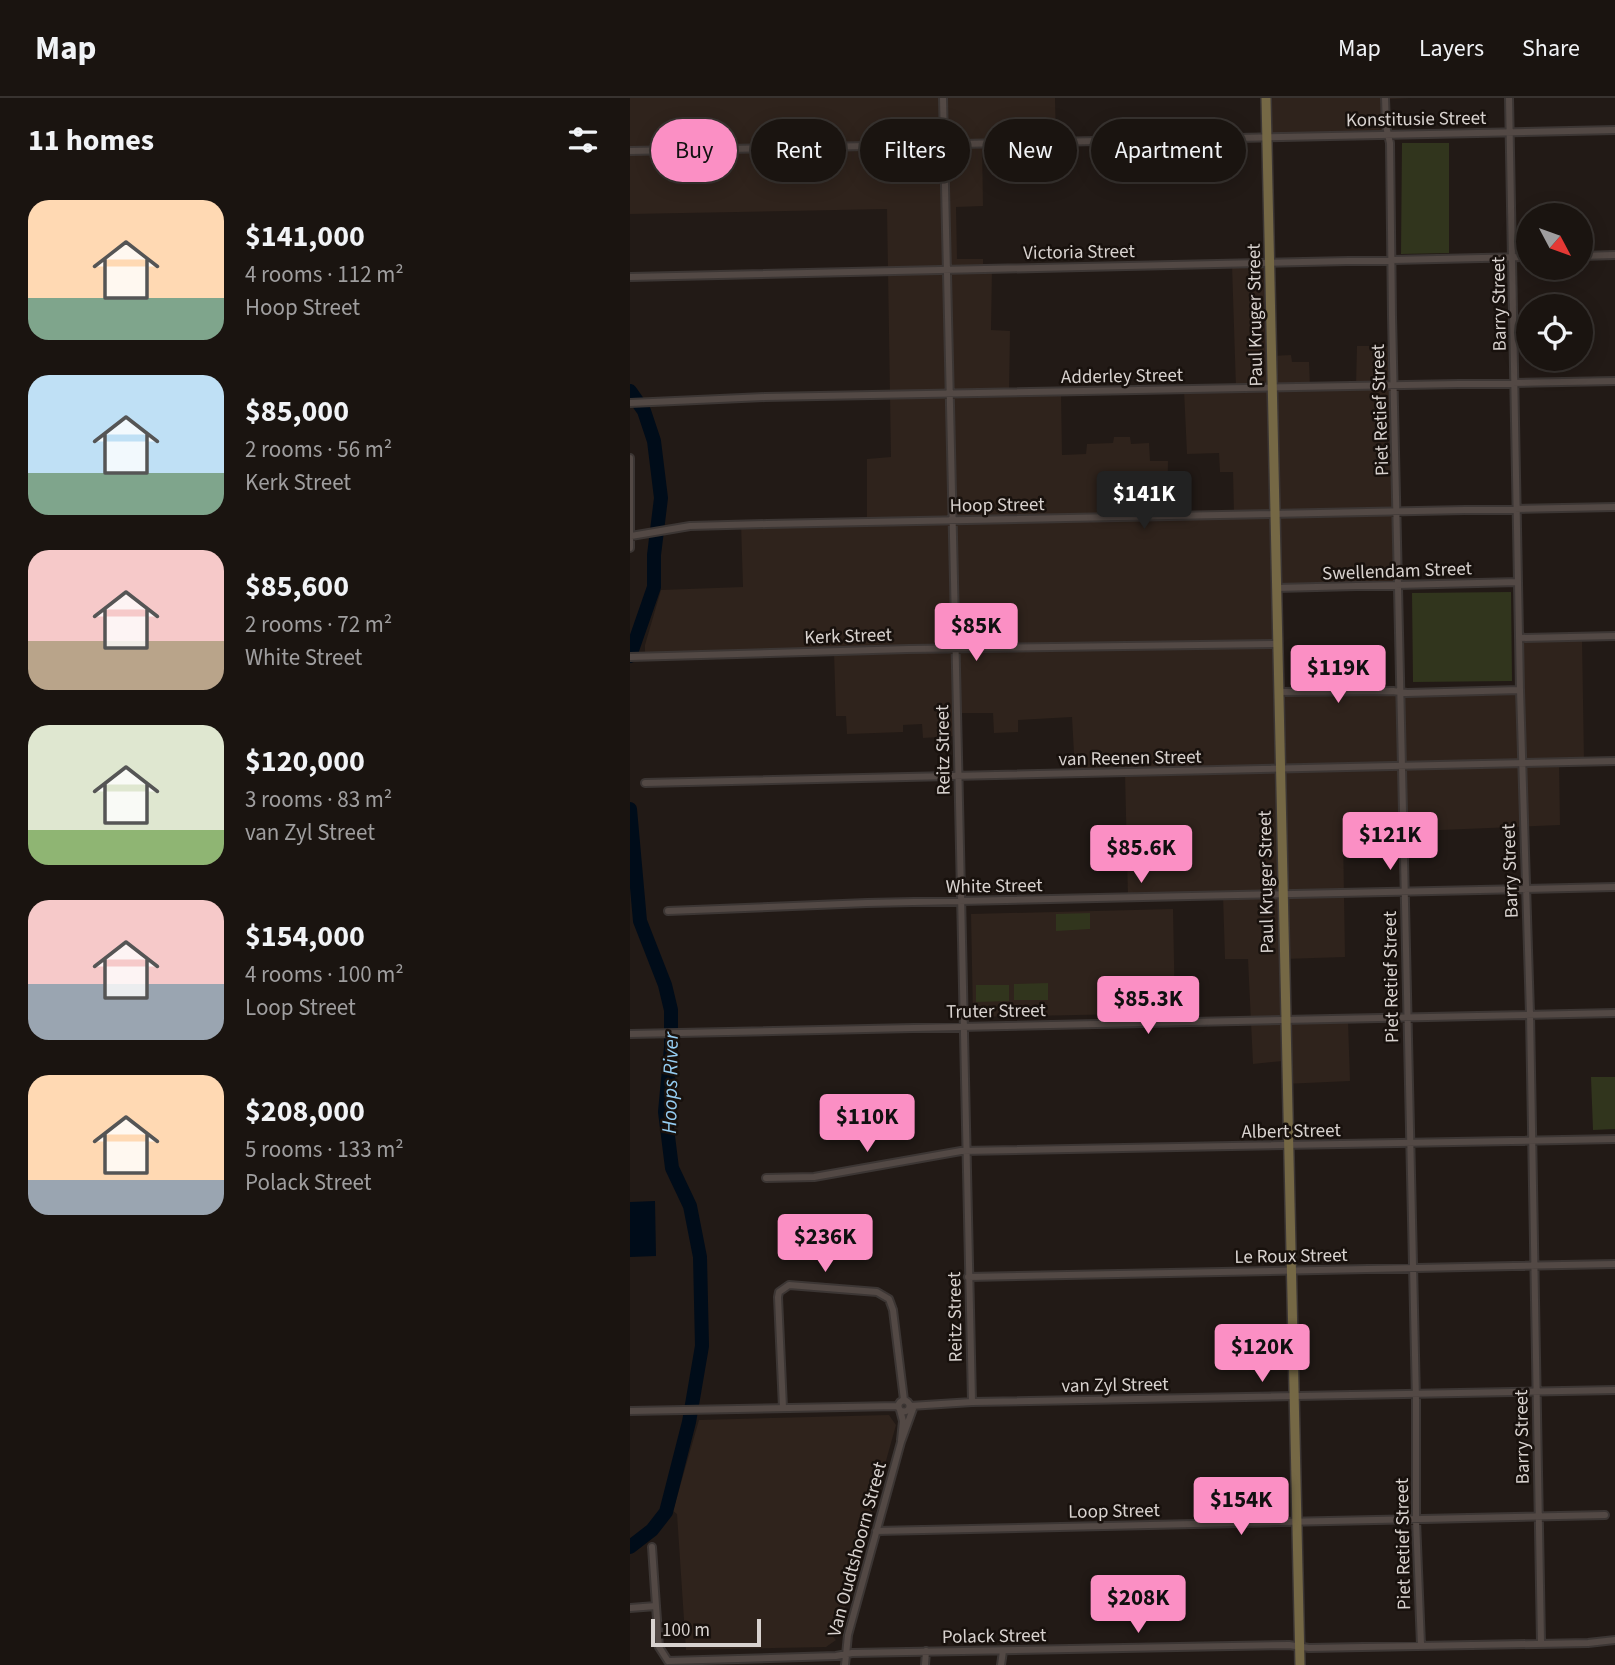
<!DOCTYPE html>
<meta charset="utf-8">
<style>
body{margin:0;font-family:"Source Sans 3",sans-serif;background:#231d19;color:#f1f3f6;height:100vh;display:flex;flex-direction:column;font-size:26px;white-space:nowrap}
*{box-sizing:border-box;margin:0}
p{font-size:23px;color:#9f9e9f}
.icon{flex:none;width:38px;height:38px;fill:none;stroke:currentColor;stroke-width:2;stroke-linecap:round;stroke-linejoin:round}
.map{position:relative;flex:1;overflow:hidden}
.drawer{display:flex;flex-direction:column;background:#1a1410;width:630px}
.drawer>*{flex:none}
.top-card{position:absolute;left:21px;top:21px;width:665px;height:63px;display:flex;gap:14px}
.needle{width:46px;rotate:131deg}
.fabs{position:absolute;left:886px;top:105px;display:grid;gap:14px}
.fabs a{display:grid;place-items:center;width:77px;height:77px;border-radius:50%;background:#1a1410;box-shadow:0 4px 18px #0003,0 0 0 2px #383330;font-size:35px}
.scale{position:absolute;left:21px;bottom:18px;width:110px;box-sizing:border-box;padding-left:7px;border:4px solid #d8d2cf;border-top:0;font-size:19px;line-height:24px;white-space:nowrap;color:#d8d2cf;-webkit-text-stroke:5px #18110d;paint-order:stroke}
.price{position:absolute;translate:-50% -60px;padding:0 16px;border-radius:7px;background:#fb8fc4;color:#111;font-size:23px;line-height:46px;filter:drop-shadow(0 2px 4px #0008)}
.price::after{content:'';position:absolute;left:50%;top:42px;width:21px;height:16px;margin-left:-10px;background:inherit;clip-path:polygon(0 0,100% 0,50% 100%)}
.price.current{background:#222;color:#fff}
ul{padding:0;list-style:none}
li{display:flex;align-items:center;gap:21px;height:175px;padding:0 28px}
li span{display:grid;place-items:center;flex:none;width:196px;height:140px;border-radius:21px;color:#555}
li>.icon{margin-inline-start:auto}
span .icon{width:84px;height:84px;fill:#fffc;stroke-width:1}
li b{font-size:30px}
h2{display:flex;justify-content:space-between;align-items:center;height:84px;padding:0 28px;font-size:30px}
.pill{padding:0 24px;border-radius:32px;background:#1a1410;box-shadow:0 4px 18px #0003,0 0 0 2px #383330;font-size:24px;line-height:63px}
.pill.current{background:#fb8fc4;color:#111}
header{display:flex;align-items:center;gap:42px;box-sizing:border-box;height:98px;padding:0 35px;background:#1a1410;border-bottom:2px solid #383330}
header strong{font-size:33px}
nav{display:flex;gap:38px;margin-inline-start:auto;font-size:24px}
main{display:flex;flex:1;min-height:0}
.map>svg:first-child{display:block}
</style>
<header>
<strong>Map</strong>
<nav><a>Map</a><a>Layers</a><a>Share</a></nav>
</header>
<main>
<section class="drawer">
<h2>11 homes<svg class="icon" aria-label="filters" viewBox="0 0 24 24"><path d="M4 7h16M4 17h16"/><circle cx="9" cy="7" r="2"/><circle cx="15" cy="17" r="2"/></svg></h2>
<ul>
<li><span style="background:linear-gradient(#ffd9b3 70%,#7fa58c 0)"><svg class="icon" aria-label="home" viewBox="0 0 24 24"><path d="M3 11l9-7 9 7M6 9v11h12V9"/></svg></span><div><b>$141,000</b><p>4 rooms · 112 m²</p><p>Hoop Street</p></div></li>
<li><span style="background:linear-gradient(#bfe0f5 70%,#7fa58c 0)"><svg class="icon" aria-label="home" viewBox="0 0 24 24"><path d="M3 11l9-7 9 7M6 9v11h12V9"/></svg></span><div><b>$85,000</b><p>2 rooms · 56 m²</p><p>Kerk Street</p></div></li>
<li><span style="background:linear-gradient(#f6c9c9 65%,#b9a48a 0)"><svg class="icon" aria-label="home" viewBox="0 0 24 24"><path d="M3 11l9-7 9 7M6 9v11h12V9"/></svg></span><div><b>$85,600</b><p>2 rooms · 72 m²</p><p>White Street</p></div></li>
<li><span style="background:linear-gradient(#dfe7d0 75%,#8fb573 0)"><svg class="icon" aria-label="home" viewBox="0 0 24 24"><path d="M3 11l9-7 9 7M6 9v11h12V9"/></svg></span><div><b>$120,000</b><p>3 rooms · 83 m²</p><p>van Zyl Street</p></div></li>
<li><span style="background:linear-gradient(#f6c9c9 60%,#9aa5b1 0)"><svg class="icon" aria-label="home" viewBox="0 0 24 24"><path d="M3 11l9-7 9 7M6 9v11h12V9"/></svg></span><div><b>$154,000</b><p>4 rooms · 100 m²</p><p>Loop Street</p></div></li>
<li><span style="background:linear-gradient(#ffd9b3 75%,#9aa5b1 0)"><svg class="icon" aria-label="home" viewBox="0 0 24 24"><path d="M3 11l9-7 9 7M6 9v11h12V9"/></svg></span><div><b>$208,000</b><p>5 rooms · 133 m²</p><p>Polack Street</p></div></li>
</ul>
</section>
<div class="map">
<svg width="985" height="1567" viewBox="0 0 985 1567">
<rect width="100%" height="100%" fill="#221a16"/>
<path fill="#2f231c" d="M0 0H425L426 43H352L353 108 326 109 327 161H353V171H362L361 232 380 233 379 296 431 295 432 357 456 356 457 346 483 345 484 339H500L501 346 519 345 520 363H538L537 417 604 416 603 374H590L589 355 557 356 554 292 606 291 602 167 638 166 641 258 661 257 662 264H679L680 289 726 288 727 248H761L764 489 648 492 649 598 889 594V541L952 540 954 663 929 664 930 727 713 736 715 859 654 861 655 922H718L720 983 654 986 653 963 623 966 618 861H595L593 797 498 799 495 676 445 674 442 619 388 622V634L364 635 363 615H325V638L293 640 292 626 273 627V634L217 636 216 618H206L204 554 15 562V547L31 492 113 489 111 425 237 423V361L261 359 257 111 0 116Z
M636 0H781L757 1V34L637 37Z
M543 811 545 915 343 919 341 816Z
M259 1317 266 1327 211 1524 201 1526 198 1534 206 1542 196 1549 56 1552 47 1416 43 1413 69 1322Z"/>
<path fill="#31351d" d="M772 45H819V155L771 156Z
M881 494 882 583 783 584 782 495Z
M460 815V831L426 833V816Z
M418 885V902H384V886Z
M346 887H379V903L346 904Z
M985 979V1031L963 1032 961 979Z"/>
<path fill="#000c19" d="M25 1103 26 1158 0 1159V1104Z"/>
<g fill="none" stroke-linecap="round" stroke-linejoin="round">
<path stroke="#000c19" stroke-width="14" d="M0 293 14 313 24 343 31 400 24 457V489L0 558
M0 711 10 823 35 887 41 912V949L35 1014 42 1070 60 1108 70 1159 72 1248 59 1324 36 1414 22 1432 0 1449"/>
<g stroke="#3c3634" stroke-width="10">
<path id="street" d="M313 0C324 435 332 869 342 1304
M755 0 756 28 760 45 762 218 786 1302V1422L791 1547
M879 0 890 592 900 916 911 1545
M0 53 985 32
M950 158 985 157
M0 179 898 159
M0 305 135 299 985 283
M0 360V450
M1 438 60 428 137 426 985 409
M646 490 888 484
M890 540 985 538
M0 559 278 551 647 546
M648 594 763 593 777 595 890 592
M15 685 985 663
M38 813 237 805 985 789
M0 936 985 915
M136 1080 184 1079 331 1053 985 1041
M338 1179 985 1166
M268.5 1308a5.5 5.5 0 1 1 11 0a5.5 5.5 0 1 1-11 0Z
M280 1308 342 1304 985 1292
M153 1310 148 1199 149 1194 159 1187 247 1194 259 1201 263 1212 274 1302
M270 1312 273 1323 271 1342
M0 1313 268 1308
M246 1433 975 1417
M22 1449 26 1508
M0 1510 26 1508 29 1549 38 1563
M38 1563 206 1558 222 1555 659 1547 679 1550 958 1545 985 1542
M215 1567 218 1537 271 1344 284 1308
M295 1567 296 1553
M371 1567 373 1553"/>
</g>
<g stroke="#3c3634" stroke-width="12">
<path id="secondary" d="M636 0 670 1567"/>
</g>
<use href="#street" stroke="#534945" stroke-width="6"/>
<use href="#secondary" stroke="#756845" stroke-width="9"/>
</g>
<g text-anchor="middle" stroke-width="5" stroke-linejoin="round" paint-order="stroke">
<g font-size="19" fill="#d8d2cf" stroke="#18110d">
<text transform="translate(786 20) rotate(-1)" y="7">Konstitusie Street</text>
<text transform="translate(449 153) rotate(-1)" y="7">Victoria Street</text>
<text transform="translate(868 206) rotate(-91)" y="7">Barry Street</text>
<text transform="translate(624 217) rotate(-91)" y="7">Paul Kruger Street</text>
<text transform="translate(492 277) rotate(-1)" y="7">Adderley Street</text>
<text transform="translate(749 312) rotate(-92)" y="7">Piet Retief Street</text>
<text transform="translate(367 406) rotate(-1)" y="7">Hoop Street</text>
<text transform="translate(767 472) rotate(-2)" y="7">Swellendam Street</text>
<text transform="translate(218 537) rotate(-2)" y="7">Kerk Street</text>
<text transform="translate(312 652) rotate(-91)" y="7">Reitz Street</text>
<text transform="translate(500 659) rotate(-1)" y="7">van Reenen Street</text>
<text transform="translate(879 773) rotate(-92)" y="7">Barry Street</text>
<text transform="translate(635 784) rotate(-91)" y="7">Paul Kruger Street</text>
<text transform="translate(364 787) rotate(-1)" y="7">White Street</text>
<text transform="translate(760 879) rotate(-91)" y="7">Piet Retief Street</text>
<text transform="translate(366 912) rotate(-1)" y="7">Truter Street</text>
<text transform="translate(661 1032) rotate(-1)" y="7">Albert Street</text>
<text transform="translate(661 1157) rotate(-1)" y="7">Le Roux Street</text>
<text transform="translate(324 1219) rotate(-91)" y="7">Reitz Street</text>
<text transform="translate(485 1286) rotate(-1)" y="7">van Zyl Street</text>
<text transform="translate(891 1339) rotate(-91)" y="7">Barry Street</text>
<text transform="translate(484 1412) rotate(-1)" y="7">Loop Street</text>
<text transform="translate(772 1446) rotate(-91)" y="7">Piet Retief Street</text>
<text transform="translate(226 1451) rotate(-75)" y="7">Van Oudtshoorn Street</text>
<text transform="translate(364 1537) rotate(-1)" y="7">Polack Street</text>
</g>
<g font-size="21" font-style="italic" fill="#95cdf2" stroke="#18110d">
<text transform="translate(40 985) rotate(-89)" y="7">Hoops River</text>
</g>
</g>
</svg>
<div class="fabs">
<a><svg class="needle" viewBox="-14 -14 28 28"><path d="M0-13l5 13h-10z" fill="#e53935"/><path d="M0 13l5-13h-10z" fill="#9f9e9f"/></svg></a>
<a><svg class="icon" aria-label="locate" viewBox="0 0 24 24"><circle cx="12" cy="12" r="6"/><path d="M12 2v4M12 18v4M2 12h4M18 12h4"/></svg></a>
</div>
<div class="scale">100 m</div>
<b class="price current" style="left:514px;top:433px">$141K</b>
<b class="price" style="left:346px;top:565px">$85K</b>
<b class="price" style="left:708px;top:607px">$119K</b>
<b class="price" style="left:760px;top:774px">$121K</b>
<b class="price" style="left:511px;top:787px">$85.6K</b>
<b class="price" style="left:518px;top:938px">$85.3K</b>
<b class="price" style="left:237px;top:1056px">$110K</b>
<b class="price" style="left:195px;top:1176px">$236K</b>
<b class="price" style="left:632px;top:1286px">$120K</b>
<b class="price" style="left:611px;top:1439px">$154K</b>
<b class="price" style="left:508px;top:1537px">$208K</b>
<div class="top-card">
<a class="pill current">Buy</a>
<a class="pill">Rent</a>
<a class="pill">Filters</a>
<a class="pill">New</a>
<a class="pill">Apartment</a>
</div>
</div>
</main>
